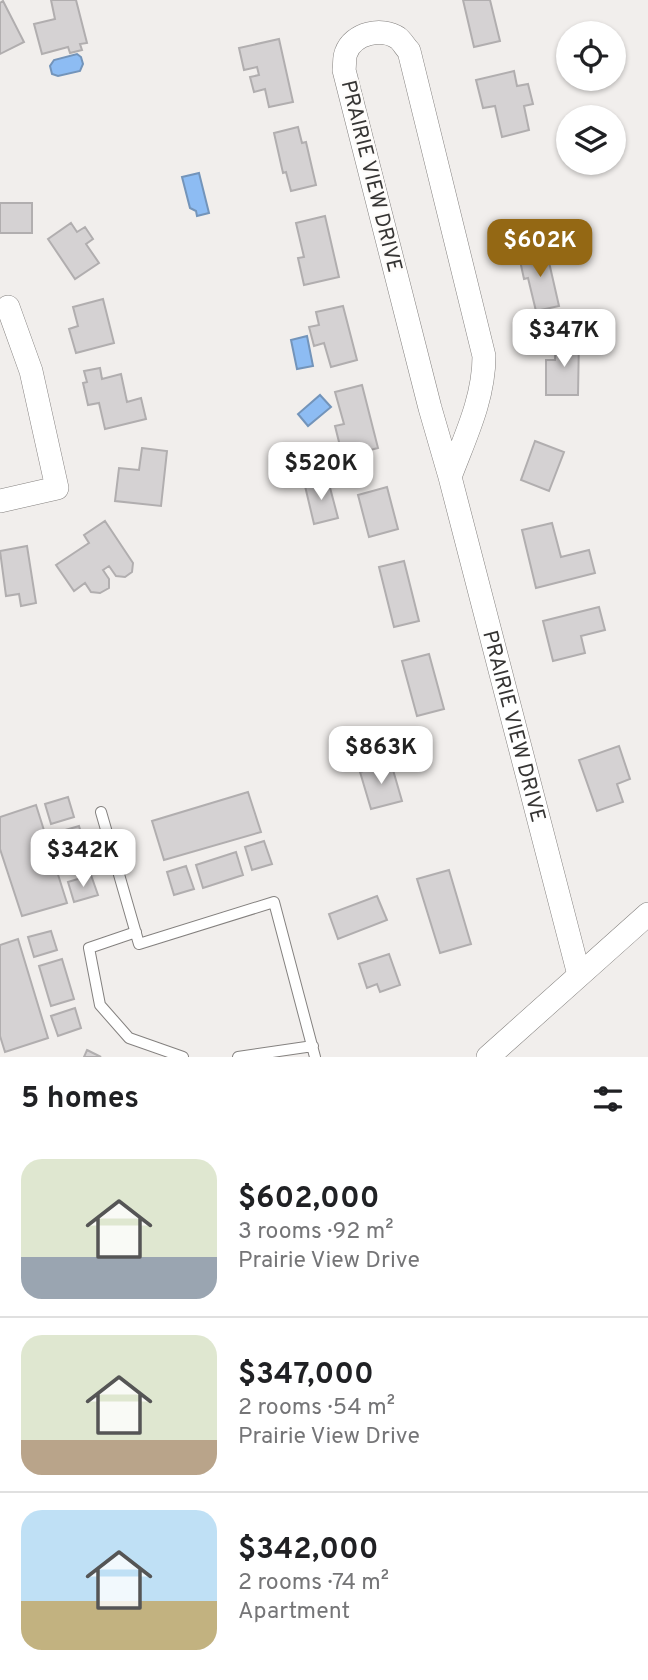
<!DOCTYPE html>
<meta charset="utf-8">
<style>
body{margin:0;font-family:Overpass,sans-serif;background:#f6f6f6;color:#202124;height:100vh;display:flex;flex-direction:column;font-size:26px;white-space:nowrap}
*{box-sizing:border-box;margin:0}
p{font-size:23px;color:#757577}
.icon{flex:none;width:38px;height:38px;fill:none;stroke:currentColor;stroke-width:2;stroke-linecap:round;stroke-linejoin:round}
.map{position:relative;height:1057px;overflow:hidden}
.details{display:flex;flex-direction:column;background:#fff;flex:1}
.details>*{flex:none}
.fabs{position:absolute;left:556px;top:21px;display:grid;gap:14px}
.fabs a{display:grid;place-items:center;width:70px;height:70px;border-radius:50%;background:#fff;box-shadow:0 2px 5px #0004;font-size:35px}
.price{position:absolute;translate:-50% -60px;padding:0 16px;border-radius:14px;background:#fff;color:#222;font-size:23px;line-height:46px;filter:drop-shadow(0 2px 4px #0008)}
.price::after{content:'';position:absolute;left:50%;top:42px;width:21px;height:16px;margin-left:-10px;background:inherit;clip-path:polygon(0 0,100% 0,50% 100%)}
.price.on{background:#946814;color:#fff}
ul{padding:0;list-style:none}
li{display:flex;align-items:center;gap:21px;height:175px;padding:0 21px}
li+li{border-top:2px solid #e0e0e0}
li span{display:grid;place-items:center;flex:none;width:196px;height:140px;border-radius:21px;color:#555}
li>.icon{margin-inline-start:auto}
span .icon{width:84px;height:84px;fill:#fffc;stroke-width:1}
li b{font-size:30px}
h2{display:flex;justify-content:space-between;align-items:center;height:84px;padding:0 21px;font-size:30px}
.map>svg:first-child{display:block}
</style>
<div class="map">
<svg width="648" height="1057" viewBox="0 0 648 1057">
<rect width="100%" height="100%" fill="#f1eeec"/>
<path fill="#8dbcf3" stroke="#7394ba" stroke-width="2" d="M77 54 81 57 83 64 80 71 58 76 52 74 50 66 54 60Z
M199 173 209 213 197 216 196 211 190 208 182 177Z
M307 336 313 366 297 369 291 340Z
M320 395 331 407 308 426 298 414Z"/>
<path fill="#d5d2d3" stroke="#b1aeaf" stroke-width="2" d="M51 0H76L87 43 80 44 82 50 70 53 68 47 42 54 34 24 55 19Z
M463 0H490L500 41 474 47Z
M3 1 24 42 0 54V3Z
M279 39 293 102 269 107 265 89 254 92 250 77 259 75 257 67 244 70 239 48Z
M514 71 517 86 528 84 533 104 524 106 529 130 502 137 495 106 483 108 476 80Z
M298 127 302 143 306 142 316 185 291 191 286 172 283 173 274 133Z
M0 203H32V233H0Z
M325 216 339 277 304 285 298 258 304 257 296 223Z
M71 223 77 232 85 227 93 239 86 244 99 263 75 279 48 239Z
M546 249 559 306 536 311 528 278 524 279 519 256Z
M103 299 114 343 76 353 69 329 78 326 73 307Z
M343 306 357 360 331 367 324 343 314 346 309 327 319 325 316 312Z
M556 338H579L578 395H546V360H555Z
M100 368 102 379 121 374 127 402 141 398 146 419 105 429 99 403 88 405 83 383 87 382 84 371Z
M362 385 378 448 351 455 348 444 340 446 335 426 344 424 335 392Z
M535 441 564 452 549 491 521 480Z
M142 448 167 451 161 506 115 501 119 468 139 470Z
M328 480 338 518 314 524 305 486Z
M387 487 398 529 369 537 358 495Z
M105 521 133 563 132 572 125 577 116 576 109 566 103 570 109 579V588L100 593 91 592 85 583 74 591 56 565 89 543 84 535Z
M552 523 561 557 589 550 595 573 536 588 522 530Z
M27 546 36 603 21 606 19 594 6 596 0 551Z
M404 561 419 621 394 627 379 567Z
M599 607 605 630 581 636 585 653 553 661 543 621Z
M429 654 444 709 417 716 402 661Z
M619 746 630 779 617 784 623 802 597 811 579 760Z
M391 763 402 801 371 809 360 772Z
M248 792 261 832 164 860 152 821Z
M68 797 74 817 51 824 45 804Z
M36 805 67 903 22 916 0 849V817Z
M79 826 91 866 67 873 55 833Z
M264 841 272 864 252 870 245 847Z
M236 852 243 875 203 888 196 865Z
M186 866 194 889 174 895 167 872Z
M449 870 471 944 440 953 417 879Z
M91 875 98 895 74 902 68 882Z
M377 896 387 920 338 939 329 914Z
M51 931 57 950 34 957 28 937Z
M18 939 48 1038 5 1052 0 1036V945Z
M389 954 400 985 380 992 377 984 367 988 359 964Z
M62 959 74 999 51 1006 39 966Z
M75 1008 81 1028 58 1036 51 1016Z
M87 1050 101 1057H84Z"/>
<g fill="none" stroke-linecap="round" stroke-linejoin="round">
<g stroke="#84817f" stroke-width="12">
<path id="lane" d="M101 812 139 944 274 902 315 1057
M136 932 89 948 100 1005 129 1038 183 1057
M238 1057 313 1046"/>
</g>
<g stroke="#84817f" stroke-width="24">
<g id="street">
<path id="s1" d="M450 477 430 408 344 70C345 64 344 57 346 53 353 33 382 27 398 38 402 41 405 47 409 51L484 356C484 399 465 437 450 477L579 975"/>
<path d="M0 501 57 488 31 371 8 307"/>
<path d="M488 1057 648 914"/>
</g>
</g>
<use href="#lane" stroke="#fff" stroke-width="10"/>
<use href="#street" stroke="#fff" stroke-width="23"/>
</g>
<g text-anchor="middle" stroke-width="5" stroke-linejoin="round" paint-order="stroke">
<g font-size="21" fill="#363534" stroke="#fefcfa">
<text transform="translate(372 176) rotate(76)" y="7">PRAIRIE VIEW DRIVE</text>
<text dy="7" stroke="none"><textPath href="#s1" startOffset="1214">PRAIRIE VIEW DRIVE</textPath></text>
</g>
</g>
</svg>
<div class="fabs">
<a><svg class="icon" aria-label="locate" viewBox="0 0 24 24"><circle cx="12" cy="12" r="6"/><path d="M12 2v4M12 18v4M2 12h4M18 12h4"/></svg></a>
<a><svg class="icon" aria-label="layers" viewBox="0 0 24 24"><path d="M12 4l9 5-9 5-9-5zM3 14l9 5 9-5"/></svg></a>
</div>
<b class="price on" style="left:540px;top:279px">$602K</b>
<b class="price" style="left:564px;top:369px">$347K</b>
<b class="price" style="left:321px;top:502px">$520K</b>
<b class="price" style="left:381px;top:786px">$863K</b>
<b class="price" style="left:83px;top:889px">$342K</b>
</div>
<section class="details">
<h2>5 homes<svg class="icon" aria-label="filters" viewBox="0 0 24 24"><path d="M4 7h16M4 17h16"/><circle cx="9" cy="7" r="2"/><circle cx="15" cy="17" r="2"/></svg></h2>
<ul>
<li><span style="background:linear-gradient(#dfe7d0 70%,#9aa5b1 0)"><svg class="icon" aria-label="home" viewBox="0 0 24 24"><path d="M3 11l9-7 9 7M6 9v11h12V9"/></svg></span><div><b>$602,000</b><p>3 rooms · 92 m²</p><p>Prairie View Drive</p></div></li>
<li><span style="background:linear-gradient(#dfe7d0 75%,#b9a48a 0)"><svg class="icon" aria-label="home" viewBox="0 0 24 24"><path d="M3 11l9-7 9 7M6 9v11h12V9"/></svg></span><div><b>$347,000</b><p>2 rooms · 54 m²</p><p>Prairie View Drive</p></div></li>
<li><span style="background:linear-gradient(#bfe0f5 65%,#c2b280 0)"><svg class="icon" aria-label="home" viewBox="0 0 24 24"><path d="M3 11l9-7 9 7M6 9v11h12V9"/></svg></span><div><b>$342,000</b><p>2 rooms · 74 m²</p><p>Apartment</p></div></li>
</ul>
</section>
